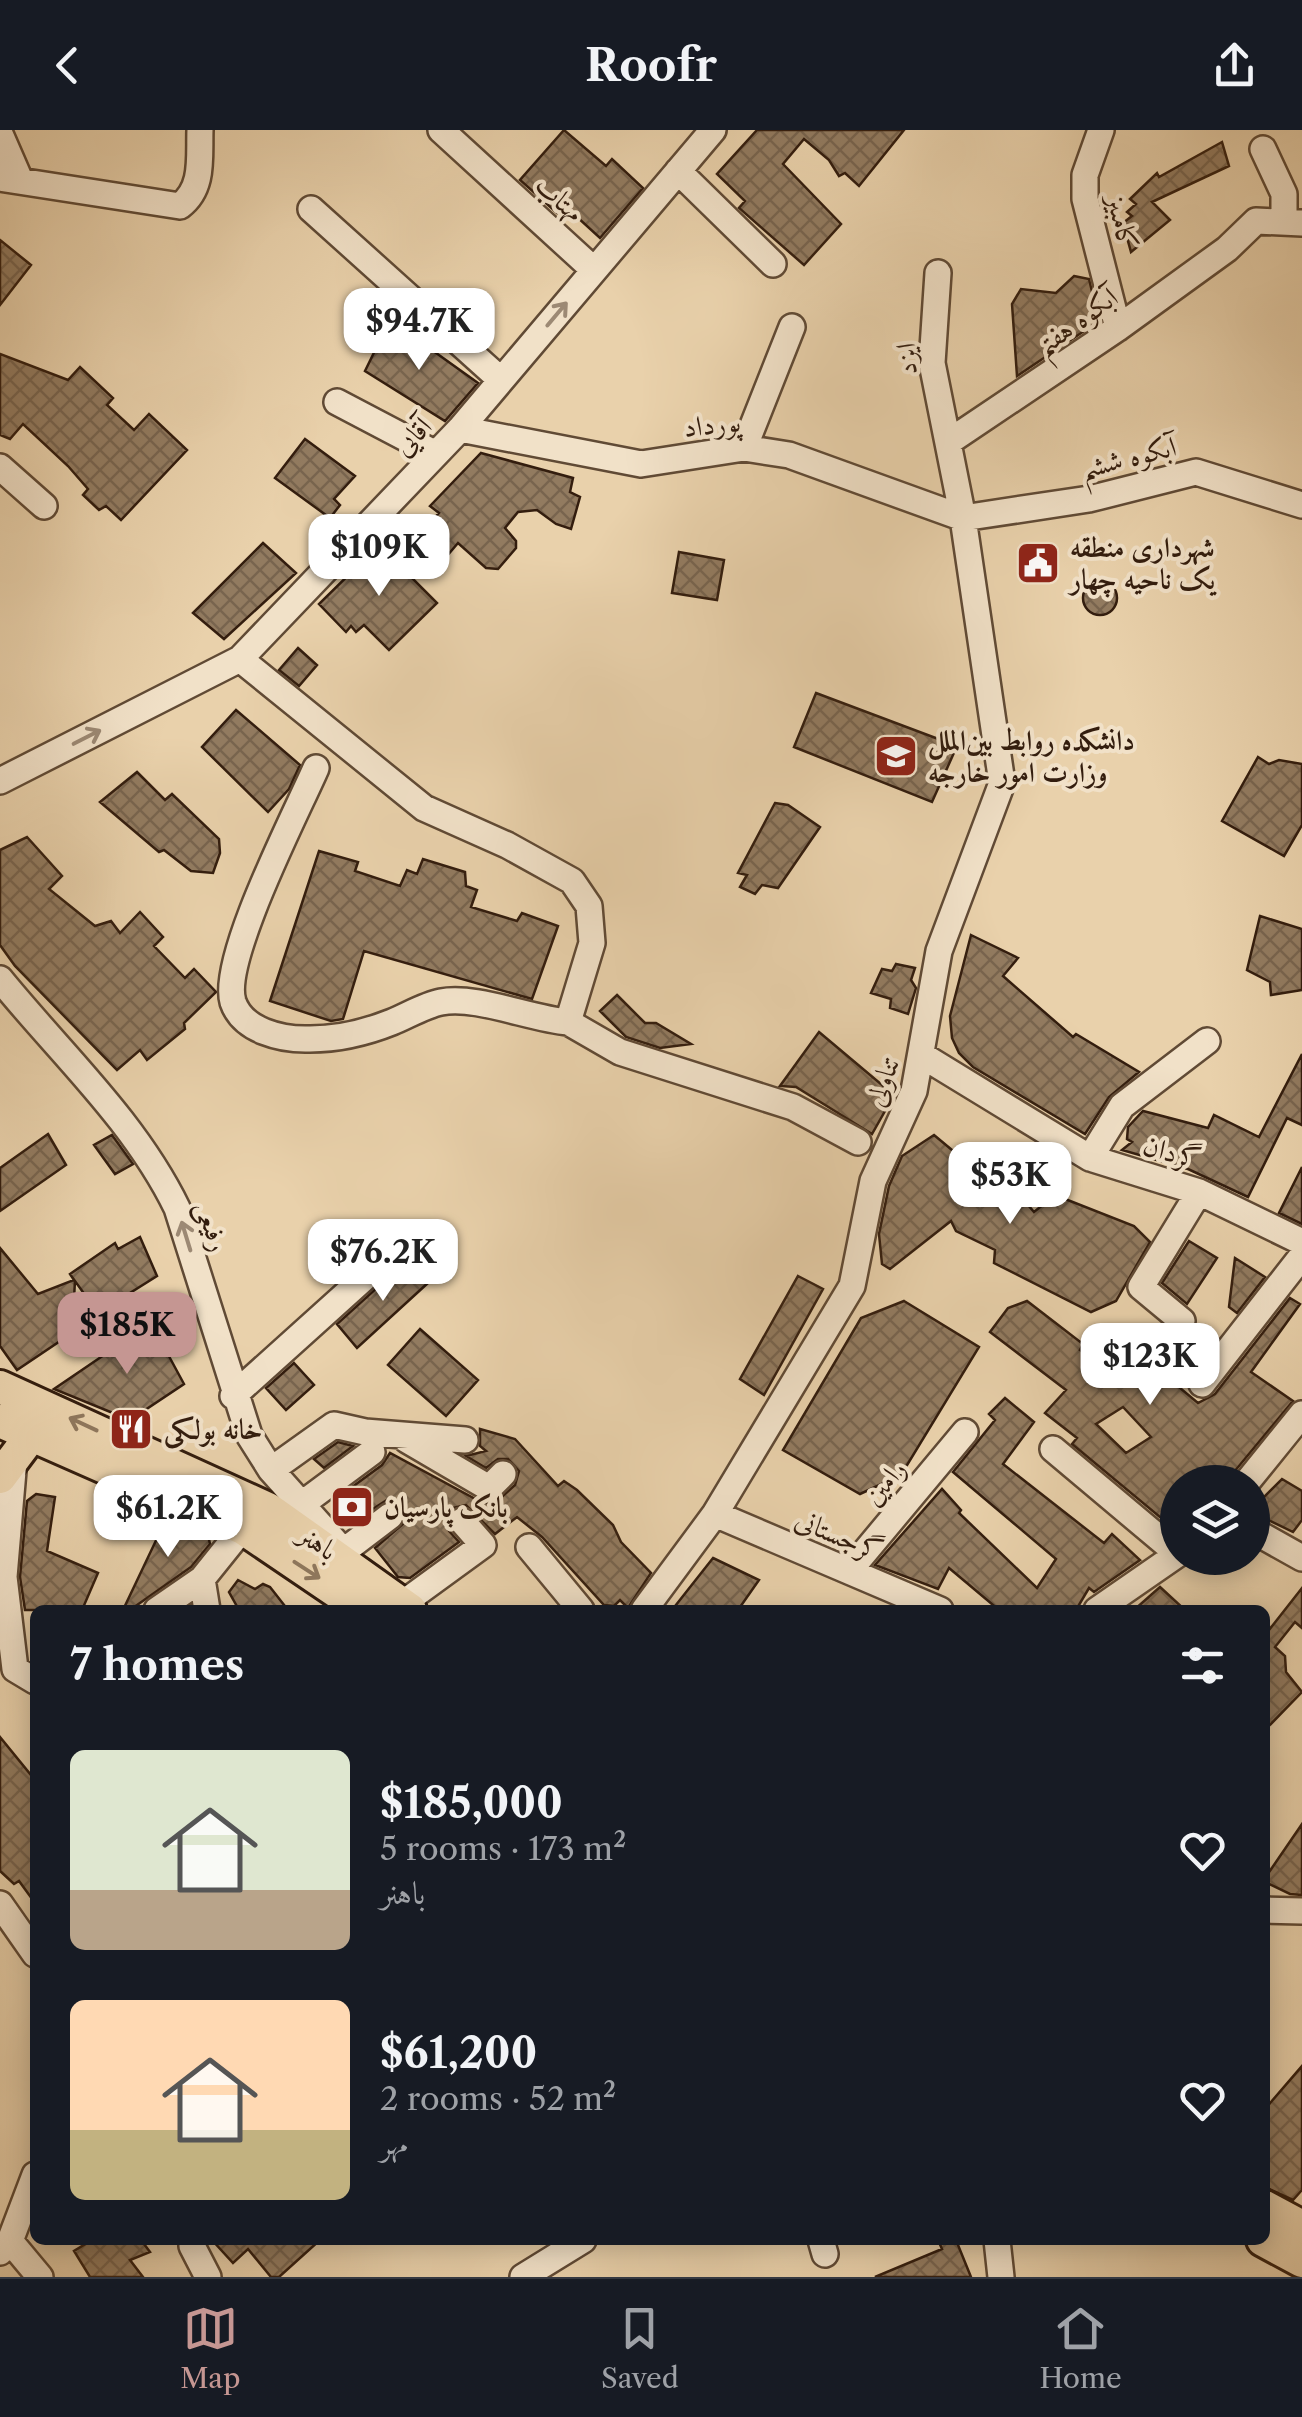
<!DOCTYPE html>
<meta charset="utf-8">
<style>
body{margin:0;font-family:"Libre Caslon Text",Amiri,serif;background:#242831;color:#f1f3f6;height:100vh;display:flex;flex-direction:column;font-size:38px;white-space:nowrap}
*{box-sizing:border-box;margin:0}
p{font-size:32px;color:#9ea1a6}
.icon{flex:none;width:55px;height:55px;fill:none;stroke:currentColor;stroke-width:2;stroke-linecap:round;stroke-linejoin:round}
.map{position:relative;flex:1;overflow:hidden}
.details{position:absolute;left:30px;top:1475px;width:1240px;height:640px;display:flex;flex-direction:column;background:#171b24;border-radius:15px;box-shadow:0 5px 25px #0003}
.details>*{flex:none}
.fabs{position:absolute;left:1160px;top:1335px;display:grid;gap:20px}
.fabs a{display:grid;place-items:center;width:110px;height:110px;border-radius:50%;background:#171b24;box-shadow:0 5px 25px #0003;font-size:50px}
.price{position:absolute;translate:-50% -85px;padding:0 22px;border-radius:20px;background:#fff;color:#222;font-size:32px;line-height:65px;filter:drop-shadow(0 2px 5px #0008)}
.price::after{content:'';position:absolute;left:50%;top:60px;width:30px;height:22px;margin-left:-15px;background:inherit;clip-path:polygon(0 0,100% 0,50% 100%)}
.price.current{background:#c59692;color:#111}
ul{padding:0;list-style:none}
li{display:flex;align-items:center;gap:30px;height:250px;padding:0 40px}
li span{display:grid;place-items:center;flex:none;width:280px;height:200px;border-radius:15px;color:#555}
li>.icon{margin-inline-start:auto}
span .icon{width:120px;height:120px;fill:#fffc;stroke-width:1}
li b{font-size:42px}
h2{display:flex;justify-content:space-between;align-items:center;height:120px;padding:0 40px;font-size:42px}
header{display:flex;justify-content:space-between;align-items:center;height:130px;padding:0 40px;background:#171b24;font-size:45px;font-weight:700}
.tab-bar{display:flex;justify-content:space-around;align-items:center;height:140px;border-top:2px solid #363941;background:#171b24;font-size:28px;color:#9ea1a6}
.tab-bar a{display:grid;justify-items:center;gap:5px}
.tab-bar .current{color:#c59692}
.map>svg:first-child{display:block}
</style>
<header><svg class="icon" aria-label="back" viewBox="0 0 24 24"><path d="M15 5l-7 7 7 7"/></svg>Roofr<svg class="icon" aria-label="share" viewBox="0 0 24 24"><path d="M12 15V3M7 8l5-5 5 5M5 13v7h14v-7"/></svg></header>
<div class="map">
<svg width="1302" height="2147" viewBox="0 0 1302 2147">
<defs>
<pattern id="building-cross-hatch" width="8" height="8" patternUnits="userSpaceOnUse" patternTransform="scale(2.5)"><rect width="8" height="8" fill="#927b60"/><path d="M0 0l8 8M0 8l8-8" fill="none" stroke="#78644e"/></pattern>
</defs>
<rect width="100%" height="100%" fill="#e9d1ab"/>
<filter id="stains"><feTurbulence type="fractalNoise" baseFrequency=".002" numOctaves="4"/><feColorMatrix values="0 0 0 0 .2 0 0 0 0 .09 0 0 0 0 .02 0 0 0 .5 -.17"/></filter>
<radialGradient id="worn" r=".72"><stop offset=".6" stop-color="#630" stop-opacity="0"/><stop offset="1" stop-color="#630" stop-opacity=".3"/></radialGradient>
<path fill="url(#building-cross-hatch)" stroke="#331d0e" stroke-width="2.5" fill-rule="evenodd" d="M564 0 606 36 612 29 643 58 600 108 564 75 557 83 520 50Z
M757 0H904L859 56 845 43 839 46 829 30 804 9 783 34 841 94 804 135 739 78 745 71 717 44Z
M1222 12 1229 36 1152 72 1170 90 1131 122 1123 93 1132 86 1127 82 1136 74 1130 69 1157 43 1159 47Z
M0 110 31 135 0 175Z
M1074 146 1089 149 1099 191 1017 246 1012 174 1021 159 1056 163Z
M390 190 478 253 445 291 365 241Z
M0 224 68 250 80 237 113 268 107 275 134 300 149 284 187 320 121 390 106 376 99 380 83 365 88 359 68 336 23 294 10 309 0 305Z
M305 309 355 346 334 369 340 375 330 388 275 348Z
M481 323 573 348 570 362 580 367 571 399 556 394 537 380 518 382 505 398 516 411V418L498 439 486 438 458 413 441 433 418 413 416 407 439 383 430 376Z
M263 413 296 443 224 509 193 483Z
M379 415 437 473 389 520 364 495 356 502 351 496 346 502 319 474Z
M679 422 724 430 717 470 672 463Z
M1083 468a17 17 0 1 1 34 0a17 17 0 1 1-34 0Z
M298 518 317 535 299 556 279 540Z
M816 563 957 616 932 672 794 617Z
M236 580 300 635 289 659 268 682 202 617Z
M1258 627 1269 634 1279 630 1302 634V695L1284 726 1222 691Z
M137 642 165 670 172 664 219 709 220 723 213 743 191 741 164 720 159 722 100 672Z
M775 673 788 675 820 697 778 758 762 755 755 764 740 757 747 745 738 743Z
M27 707 62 746 49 759 95 796 111 791 120 803 140 782 163 807 154 816 185 848 194 839 216 862 184 893 185 899 147 930 140 920 117 940 15 836 0 815V720Z
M319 721 358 732 355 741 400 756 407 740 417 744 423 729 465 742 466 756 477 760 471 777 517 791 522 783 558 796 532 869 364 821 343 889 331 891 270 871Z
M1260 786 1302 799V860L1271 865 1270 852 1247 840Z
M971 805 1018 828 1003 846 1073 907 1076 904 1139 942 1109 967 1085 1004 973 937 959 923 952 908 950 886Z
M896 834 915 838 911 850 916 858 908 884 890 878 891 869 871 863 882 839 892 841Z
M617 865 645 893H656L691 914 660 918 626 907 600 881Z
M819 902 894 965 872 1004 796 957 780 956Z
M1302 924V995L1287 988 1248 1067 1188 1039 1122 1020 1132 1012 1127 1009 1128 997 1143 981 1208 998 1214 985 1259 1007Z
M48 1004 66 1035 0 1081V1038Z
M112 1005 133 1034 115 1044 94 1015Z
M934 1005 964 1030 969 1048 984 1064 998 1050 1027 1036 1049 1043 1023 1069 1034 1082 1055 1065 1134 1096 1150 1112 1116 1171 1091 1182 994 1133 995 1120 956 1101 951 1091 890 1139 882 1134 879 1104 889 1056 902 1026Z
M1302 1037V1094L1279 1083Z
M140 1107 157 1146 98 1183 75 1151 72 1203 17 1240 0 1216V1118L38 1164 74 1150 70 1144 115 1113 118 1119Z
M1189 1111 1217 1128 1187 1174 1162 1153Z
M1235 1128 1265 1147 1237 1183 1229 1177Z
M424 1134 429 1152 357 1218 337 1194 392 1144Z
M798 1146 823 1159 764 1265 740 1249Z
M1290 1168 1300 1174 1251 1242 1293 1271 1234 1342 1231 1352H1178V1402L1072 1314 1077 1308 1045 1283 1066 1260 990 1202 1008 1178 1027 1171 1083 1214 1080 1220 1104 1232 1143 1203 1160 1222 1172 1216 1188 1231 1174 1253 1198 1273 1215 1264ZM1123 1277 1151 1307 1126 1323 1096 1294Z
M904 1171 979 1217 901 1345 860 1364 783 1320 861 1188Z
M151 1193 184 1254 130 1290 54 1259Z
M420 1199 478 1250 446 1286 388 1235Z
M294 1233 314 1255 286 1280 266 1258Z
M1005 1268 1034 1292 1003 1334 1104 1413 1112 1404 1140 1430 1094 1462 1089 1458 1076 1480H999L949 1438 938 1459 875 1435 942 1359 961 1380 959 1383 1037 1458 1056 1429 953 1342 995 1290 989 1284Z
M480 1299 515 1309 558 1356 564 1351 577 1360 613 1395 621 1412 651 1443 628 1478 620 1470 614 1476 604 1475 542 1407 517 1387 495 1404 466 1375 452 1378 446 1387 449 1401 459 1412 410 1448 398 1447 375 1418 404 1393 403 1377 387 1370 365 1384 344 1363 382 1335 390 1323 481 1372 495 1373 515 1355 519 1341 508 1329H498L486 1338 466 1326 486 1321 480 1316Z
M338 1312 353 1316 324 1338 314 1329Z
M1282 1349 1302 1361V1390L1293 1402 1258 1385 1256 1375Z
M36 1364 55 1367 47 1421 98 1443 82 1480H25L20 1447 27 1371Z
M177 1391 208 1405 210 1414 191 1437 130 1480H123L160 1402Z
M713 1428 759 1450 738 1480H672Z
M238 1450 255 1459 263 1454 270 1457 288 1480H239L229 1462Z
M1160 1457 1185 1480H1134Z
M1302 1458V1498L1295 1492 1275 1517 1285 1526 1286 1542 1302 1562 1265 1600V1505Z
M0 1607 35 1650V1773L19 1751 14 1754 0 1741Z
M1302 1694V1765L1290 1764 1265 1752V1748Z
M1302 1936V2060L1293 2070 1265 2057V1979Z
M92 2110H141L150 2122 130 2130 143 2147H90L74 2121Z
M212 2110H320L279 2147H271L248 2119 233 2133Z
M938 2110H956L971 2147H875L942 2119Z"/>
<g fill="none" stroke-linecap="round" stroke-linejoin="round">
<g stroke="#604a35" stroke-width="30">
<path id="minor" d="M441 0 594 140
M1101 0 1085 45V69L1118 198
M0 4 20 50
M1263 19 1284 64V89
M678 41 773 134
M0 48 180 76C204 58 199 28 200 0
M311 79 501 250
M337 272 436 324
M460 299 641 334 744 318 789 325 963 388 1089 369 1196 342 1302 375
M950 311 1118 198 1227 119 1256 91 1302 93
M744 318 792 197
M0 337 44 376
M240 529 424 678 507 715 572 751 589 776 592 813 568 892C531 889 476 865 441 872 425 875 407 886 392 892 367 902 337 909 310 909 282 910 243 901 233 872 220 830 297 682 316 638
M0 651 240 529 460 299 713 0
M0 849C61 924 134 990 177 1078L249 1305 271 1340 346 1424
M568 892 620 922 793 977 858 1012
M923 926 1090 1028 1199 1062 1302 1112
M1090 1028 1122 976 1207 911
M1182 1191 1141 1157 1199 1062
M1202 1254 1302 1126
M233 1266 384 1130 423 1117
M407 1310 489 1358 503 1344
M1053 1319 1178 1424 1097 1480
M14 1329 4 1447 15 1539 35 1551
M271 1340 334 1295 365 1302 465 1310
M1247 1352 1302 1284
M302 1374 372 1322
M715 1384 940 1480
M1252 1400 1302 1428
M529 1417 581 1480
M344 1421 390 1386
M849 1441 965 1302
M202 1449 207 1480
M402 1474 483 1415 462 1391
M157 1480 202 1449 243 1398
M644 1480 715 1384 852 1156 873 1051 914 961 939 821 1002 653 963 388 932 233 938 143
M0 1774 35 1824
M1265 1780 1302 1781
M821 2110 825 2124
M997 2110 1001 2147
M10 2111 40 2147
M192 2116 208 2147
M0 2122 10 2111 35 2045
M523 2147 583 2110"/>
</g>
<g stroke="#331d0e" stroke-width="38">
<path id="major" d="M0 1257 268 1379 410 1480
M0 1291 243 1398 364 1480
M0 1347 33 1303 41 1284
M1265 2077 1302 2097
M1263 2110 1302 2131"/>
</g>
<use href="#minor" stroke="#f1e1c8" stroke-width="25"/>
<use href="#major" stroke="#e9d1ab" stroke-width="32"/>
</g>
<defs><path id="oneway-shaft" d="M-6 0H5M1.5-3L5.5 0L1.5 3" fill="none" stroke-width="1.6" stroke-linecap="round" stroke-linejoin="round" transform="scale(2.5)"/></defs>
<g stroke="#9c8974">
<use href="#oneway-shaft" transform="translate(557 184) rotate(-50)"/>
<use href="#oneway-shaft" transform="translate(87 607) rotate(-27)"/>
<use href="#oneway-shaft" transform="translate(186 1106) rotate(-107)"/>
</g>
<g stroke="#8e775c">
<use href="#oneway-shaft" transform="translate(83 1294) rotate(-155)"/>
<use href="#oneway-shaft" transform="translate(307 1440) rotate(33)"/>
</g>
<defs>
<g id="civic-square" transform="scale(2.25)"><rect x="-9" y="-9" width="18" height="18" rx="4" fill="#8f2418" stroke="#f1e1c8"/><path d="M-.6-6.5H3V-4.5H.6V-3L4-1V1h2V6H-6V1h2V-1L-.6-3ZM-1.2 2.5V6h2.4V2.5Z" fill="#fff"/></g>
<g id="university-square" transform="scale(2.25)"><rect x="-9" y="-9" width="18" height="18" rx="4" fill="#8f2418" stroke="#f1e1c8"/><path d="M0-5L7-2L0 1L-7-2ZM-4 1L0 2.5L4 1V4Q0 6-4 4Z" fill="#fff"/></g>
<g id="restaurant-square" transform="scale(2.25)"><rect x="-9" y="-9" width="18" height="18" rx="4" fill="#8f2418" stroke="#f1e1c8"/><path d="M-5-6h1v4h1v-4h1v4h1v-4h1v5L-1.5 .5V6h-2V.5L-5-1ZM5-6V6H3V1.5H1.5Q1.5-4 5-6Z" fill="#fff"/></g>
<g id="bank-square" transform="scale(2.25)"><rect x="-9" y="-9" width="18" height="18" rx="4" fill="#8f2418" stroke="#f1e1c8"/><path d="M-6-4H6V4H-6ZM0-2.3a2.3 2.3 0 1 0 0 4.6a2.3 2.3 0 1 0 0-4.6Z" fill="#fff"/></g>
</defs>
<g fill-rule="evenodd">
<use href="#civic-square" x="1038" y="433"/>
<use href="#university-square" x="896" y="626"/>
<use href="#restaurant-square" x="131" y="1299"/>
<use href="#bank-square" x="352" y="1377"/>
</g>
<g text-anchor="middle" stroke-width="8" stroke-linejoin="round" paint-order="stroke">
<g font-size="28" fill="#331d0e" stroke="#f1e1c8">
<text transform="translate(560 68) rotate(42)" y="10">مهتاب</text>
<text transform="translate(1123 92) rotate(77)" y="10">کامبیز</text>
<text transform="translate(1076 191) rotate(-36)" y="10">آبکوه هفتم</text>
<text transform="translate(906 229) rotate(-93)" y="10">ایزد</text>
<text transform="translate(712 294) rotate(-6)" y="10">پورداد</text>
<text transform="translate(412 306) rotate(-46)" y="10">آقایی</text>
<text transform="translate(1128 327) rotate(-14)" y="10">آبکوه ششم</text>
<text transform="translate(882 951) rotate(-71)" y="10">تناولی</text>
<text transform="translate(1172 1022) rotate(17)" y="10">گردان</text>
<text transform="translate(213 1096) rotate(72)" y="10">رفیعی</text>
<text transform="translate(884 1352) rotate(-50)" y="10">رامین</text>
<text transform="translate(839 1405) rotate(23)" y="10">گرجستانی</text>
<text transform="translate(318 1412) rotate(34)" y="10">باهنر</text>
</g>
<g font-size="28" font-weight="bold" fill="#331d0e" stroke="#f1e1c8" text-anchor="start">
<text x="1070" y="427">شهرداری منطقه<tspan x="1070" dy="32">یک ناحیه چهار</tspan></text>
<text x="928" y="620">دانشکده روابط بین‌الملل<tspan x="928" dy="32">وزارت امور خارجه</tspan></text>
<text x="164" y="1309">خانه بولکی</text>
<text x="384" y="1387">بانک پارسیان</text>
</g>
</g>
<rect width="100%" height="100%" filter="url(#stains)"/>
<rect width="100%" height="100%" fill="url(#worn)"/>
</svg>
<div class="fabs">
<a><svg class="icon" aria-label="layers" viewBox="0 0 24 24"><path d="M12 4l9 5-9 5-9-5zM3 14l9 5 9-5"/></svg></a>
</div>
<b class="price" style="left:419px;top:243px">$94.7K</b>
<b class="price" style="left:379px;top:469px">$109K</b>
<b class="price" style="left:1010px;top:1097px">$53K</b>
<b class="price" style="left:383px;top:1174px">$76.2K</b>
<b class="price current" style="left:127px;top:1247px">$185K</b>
<b class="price" style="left:1150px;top:1278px">$123K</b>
<b class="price" style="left:168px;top:1430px">$61.2K</b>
<section class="details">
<h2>7 homes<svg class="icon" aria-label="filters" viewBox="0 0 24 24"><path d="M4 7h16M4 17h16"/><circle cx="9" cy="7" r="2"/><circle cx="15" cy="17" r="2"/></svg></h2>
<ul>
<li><span style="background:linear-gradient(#dfe7d0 70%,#b9a48a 0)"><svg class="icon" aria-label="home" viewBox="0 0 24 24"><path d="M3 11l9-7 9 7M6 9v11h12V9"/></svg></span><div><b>$185,000</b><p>5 rooms · 173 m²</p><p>باهنر</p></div><svg class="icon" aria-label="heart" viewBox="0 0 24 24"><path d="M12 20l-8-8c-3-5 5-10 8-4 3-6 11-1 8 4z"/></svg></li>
<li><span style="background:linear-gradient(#ffd9b3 65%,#c2b280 0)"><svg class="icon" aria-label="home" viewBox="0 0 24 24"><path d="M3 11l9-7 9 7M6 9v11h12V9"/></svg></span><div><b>$61,200</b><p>2 rooms · 52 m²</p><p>مهر</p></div><svg class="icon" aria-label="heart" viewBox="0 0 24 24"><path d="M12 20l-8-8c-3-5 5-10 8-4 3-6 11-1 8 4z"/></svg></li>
</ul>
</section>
</div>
<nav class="tab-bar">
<a class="current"><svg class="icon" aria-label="map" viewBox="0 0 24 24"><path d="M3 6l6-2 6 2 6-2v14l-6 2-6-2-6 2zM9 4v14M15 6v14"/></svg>Map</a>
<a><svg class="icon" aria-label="saved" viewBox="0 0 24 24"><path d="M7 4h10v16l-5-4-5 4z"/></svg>Saved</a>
<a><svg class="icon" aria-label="home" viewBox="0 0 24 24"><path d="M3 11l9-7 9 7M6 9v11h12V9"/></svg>Home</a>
</nav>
